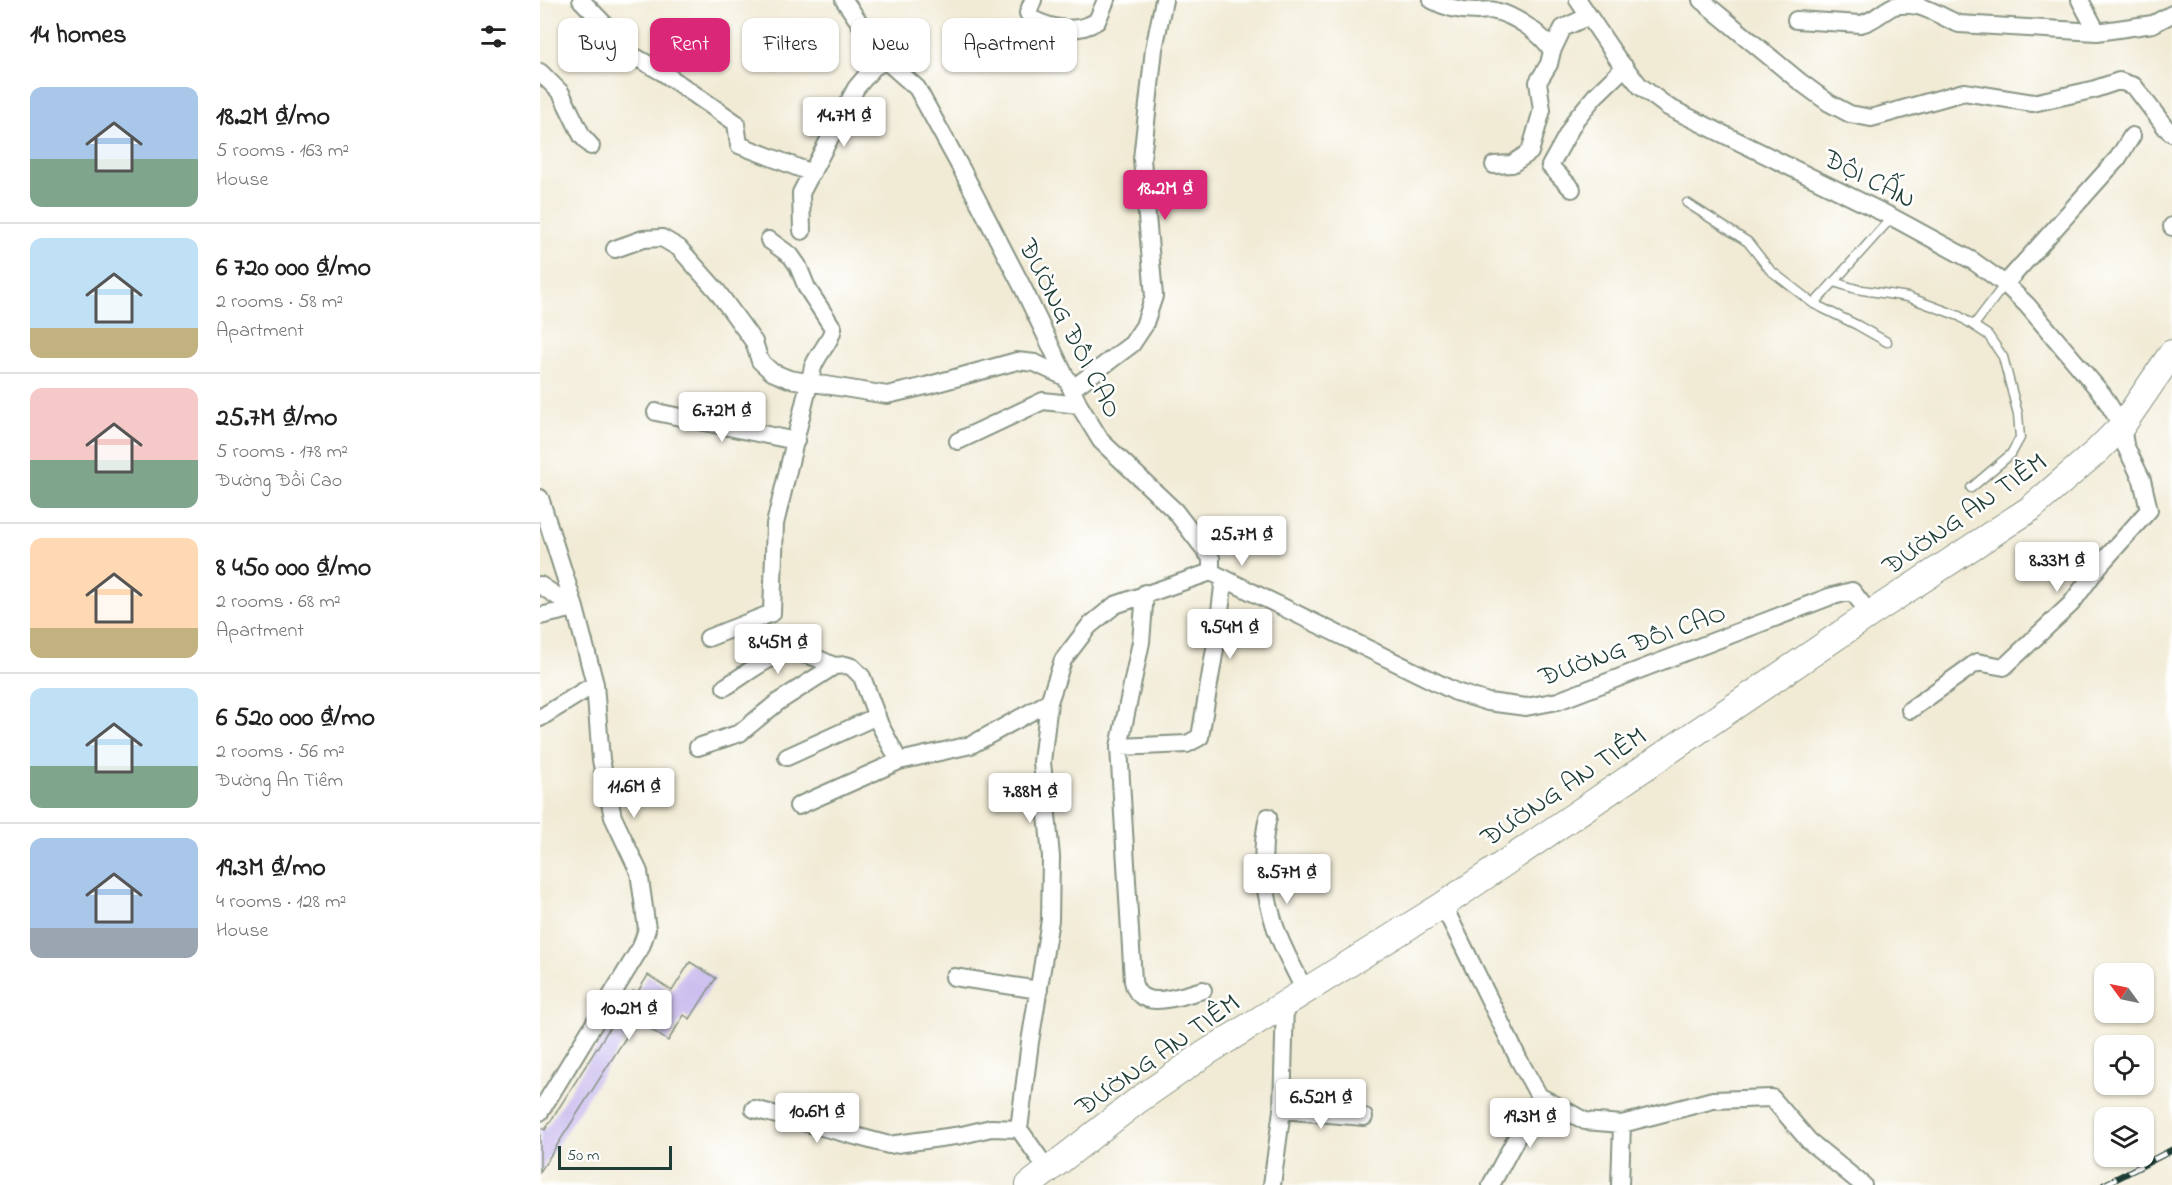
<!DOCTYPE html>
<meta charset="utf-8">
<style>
body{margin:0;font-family:"Indie Flower",sans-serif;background:#f2f2f2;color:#222;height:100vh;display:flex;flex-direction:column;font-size:22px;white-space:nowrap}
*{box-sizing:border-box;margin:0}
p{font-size:20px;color:#767676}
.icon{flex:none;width:33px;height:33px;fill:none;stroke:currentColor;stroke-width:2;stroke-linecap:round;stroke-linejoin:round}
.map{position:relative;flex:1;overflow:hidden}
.details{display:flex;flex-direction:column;background:#fff;width:540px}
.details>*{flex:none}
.top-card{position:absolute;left:18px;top:18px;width:570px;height:54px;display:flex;gap:12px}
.needle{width:39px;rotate:303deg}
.controls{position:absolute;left:1554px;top:963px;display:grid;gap:12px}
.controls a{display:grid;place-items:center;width:60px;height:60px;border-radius:12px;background:#fff;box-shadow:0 2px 4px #0004;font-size:30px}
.scale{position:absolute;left:18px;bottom:15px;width:114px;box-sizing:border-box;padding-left:6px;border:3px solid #1f3d34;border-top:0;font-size:16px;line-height:21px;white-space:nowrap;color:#1f3d34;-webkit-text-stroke:4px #fff;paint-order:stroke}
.price{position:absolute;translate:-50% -51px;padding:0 14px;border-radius:6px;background:#fff;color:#222;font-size:20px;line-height:39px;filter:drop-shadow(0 2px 3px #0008)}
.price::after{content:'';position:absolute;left:50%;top:36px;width:18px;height:14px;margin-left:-9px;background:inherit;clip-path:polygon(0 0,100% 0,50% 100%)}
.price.current{background:#db2777;color:#fff}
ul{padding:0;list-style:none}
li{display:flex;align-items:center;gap:18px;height:150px;padding:0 30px}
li+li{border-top:2px solid #e0e0e0}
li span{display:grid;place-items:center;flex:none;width:168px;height:120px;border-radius:12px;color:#555}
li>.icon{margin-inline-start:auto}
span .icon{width:72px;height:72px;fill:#fffc;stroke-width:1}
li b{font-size:26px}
h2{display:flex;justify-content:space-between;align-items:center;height:72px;padding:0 30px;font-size:26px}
.tag{padding:0 21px;border-radius:12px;background:#fff;box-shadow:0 2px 4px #0004;font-size:21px;line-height:54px}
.tag.current{background:#db2777;color:#fff}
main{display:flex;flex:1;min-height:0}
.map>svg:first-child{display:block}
</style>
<main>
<section class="details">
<h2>14 homes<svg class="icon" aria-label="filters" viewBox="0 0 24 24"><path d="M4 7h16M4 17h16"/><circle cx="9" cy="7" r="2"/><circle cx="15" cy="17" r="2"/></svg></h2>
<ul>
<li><span style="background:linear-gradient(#a9c7e8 60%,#7fa58c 0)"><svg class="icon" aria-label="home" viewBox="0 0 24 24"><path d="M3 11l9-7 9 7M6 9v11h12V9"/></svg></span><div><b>18.2M ₫/mo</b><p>5 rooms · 163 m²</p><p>House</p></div></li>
<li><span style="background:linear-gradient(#bfe0f5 75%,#c2b280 0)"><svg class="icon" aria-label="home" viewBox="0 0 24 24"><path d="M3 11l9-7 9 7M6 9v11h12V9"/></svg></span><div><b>6 720 000 ₫/mo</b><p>2 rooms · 58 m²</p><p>Apartment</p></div></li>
<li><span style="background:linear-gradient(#f6c9c9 60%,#7fa58c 0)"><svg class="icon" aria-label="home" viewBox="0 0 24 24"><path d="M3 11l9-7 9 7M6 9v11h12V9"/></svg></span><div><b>25.7M ₫/mo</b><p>5 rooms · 178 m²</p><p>Đường Đồi Cao</p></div></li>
<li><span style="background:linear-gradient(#ffd9b3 75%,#c2b280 0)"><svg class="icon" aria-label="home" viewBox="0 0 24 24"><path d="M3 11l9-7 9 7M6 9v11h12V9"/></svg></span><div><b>8 450 000 ₫/mo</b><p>2 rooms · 68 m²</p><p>Apartment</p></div></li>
<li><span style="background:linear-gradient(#bfe0f5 65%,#7fa58c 0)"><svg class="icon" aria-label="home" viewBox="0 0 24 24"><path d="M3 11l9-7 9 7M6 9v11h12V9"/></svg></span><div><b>6 520 000 ₫/mo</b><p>2 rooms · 56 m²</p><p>Đường An Tiêm</p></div></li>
<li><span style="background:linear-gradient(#a9c7e8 75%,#9aa5b1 0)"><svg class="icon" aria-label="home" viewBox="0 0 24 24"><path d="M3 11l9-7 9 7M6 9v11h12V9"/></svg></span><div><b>19.3M ₫/mo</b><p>4 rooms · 128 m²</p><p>House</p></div></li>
</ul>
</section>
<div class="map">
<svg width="1632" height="1185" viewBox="0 0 1632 1185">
<rect width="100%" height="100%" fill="#fff"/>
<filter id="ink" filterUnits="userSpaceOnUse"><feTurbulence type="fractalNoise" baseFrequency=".0167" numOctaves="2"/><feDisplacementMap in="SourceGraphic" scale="12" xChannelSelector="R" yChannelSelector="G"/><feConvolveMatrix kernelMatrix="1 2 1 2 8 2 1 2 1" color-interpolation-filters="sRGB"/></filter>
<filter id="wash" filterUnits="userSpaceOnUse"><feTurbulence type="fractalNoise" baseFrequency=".008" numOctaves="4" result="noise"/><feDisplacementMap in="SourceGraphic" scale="24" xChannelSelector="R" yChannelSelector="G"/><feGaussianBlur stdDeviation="1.35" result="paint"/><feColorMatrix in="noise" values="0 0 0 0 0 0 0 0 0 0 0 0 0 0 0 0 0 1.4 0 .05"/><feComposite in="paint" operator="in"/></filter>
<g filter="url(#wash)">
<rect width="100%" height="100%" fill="#f1ebd5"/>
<g id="blocks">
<path fill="#c7b9ee" d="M150 962 176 978 150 1019 144 1015 128 1041 97 1020 0 1172V1127L5 1130 93 991 97 993 108 975 132 991Z"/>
</g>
</g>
<g filter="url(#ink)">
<use href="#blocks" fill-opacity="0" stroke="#889484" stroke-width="1.5"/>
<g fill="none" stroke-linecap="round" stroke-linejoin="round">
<g stroke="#889484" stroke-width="11">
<path id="lane" d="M1147 203 1208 242 1230 270 1274 304 1317 325 1347 342
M1294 282 1316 289 1368 297 1419 316 1448 335 1463 357 1478 414 1480 438 1471 454 1431 488
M1274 304 1352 217
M1434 325 1465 284"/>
</g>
<g stroke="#889484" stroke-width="20">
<path id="street" d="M41 0 78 38 88 53 122 72 196 123 199 145 272 173
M304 0 345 60 377 88 422 170 483 288 539 405 561 441 635 511 671 558V572L916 692 948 702 986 707 1018 701 1289 597 1312 591 1330 614
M493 0 488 13 492 19C512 29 537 34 557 21L566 0
M892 0C906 8 920 11 937 11 942 11 950 9 955 11 974 15 1003 34 1012 51
M1038 0 1077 58 1100 86 1128 107 1352 217 1433 261 1465 284 1487 305 1563 395 1582 426 1585 445 1602 480 1609 510 1559 566 1531 604 1464 667 1437 662 1370 710
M1161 0 1259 81 1289 103 1310 114 1331 118 1424 92 1493 103 1552 90 1579 81 1594 86 1626 128 1632 133
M1540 0 1557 32
M1256 20 1321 24C1335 21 1342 11 1354 6 1381 0 1396 15 1419 24L1557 32 1613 24 1632 14
M0 72 21 93 42 136 51 146
M954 165 972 164 990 152 1002 110 998 82 1009 64 1012 51 1023 28 1049 16
M1032 189 1010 166 1036 119 1055 96 1085 67
M1632 227V226
M262 231 261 193 316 88 333 68 345 60
M75 249 103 239 122 238 139 248 177 291 214 342 220 361 232 372 249 379 347 395 386 386 477 361 495 363 527 378
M1465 284 1578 158 1592 136
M532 389 592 344 604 326 614 296 602 159 614 49 624 0
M116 412 256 441
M418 441 503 401 539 405
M0 498 35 608 55 684 61 760 73 817 99 872 107 929 101 947 0 1112
M0 585 35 608
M605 593 601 642 579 747 593 981C599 1014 642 995 663 990
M0 616 35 608
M168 638 232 613 235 524 273 367C278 353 291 342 293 328L267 288 258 266 251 256 229 240
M185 687C202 677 230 654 248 653 264 651 281 660 294 666
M0 718 55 684
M158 747 200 733 238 702 294 666 306 665 312 667 322 677 340 725 359 761 431 745 509 702
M579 747 647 744 660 737 677 637 684 578
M247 757 337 716
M258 806 359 761
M728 817C720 852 723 889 734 923 741 947 755 969 765 992
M903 905 979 1060 999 1096 1045 1121 1082 1124 1173 1100 1232 1098 1269 1141 1323 1185
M414 977 499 990
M214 1109 349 1145 422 1135 451 1128 479 1129
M742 1110 824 1117
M507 1169 479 1129 490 1042 510 920 511 857 502 762 509 702 523 660 549 626 575 605 671 572
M732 1185 742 1110 745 1004
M951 1185 999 1096
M1080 1185 1082 1124"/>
</g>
<g stroke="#889484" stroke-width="28">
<path id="primary" d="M489 1185 597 1101 666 1053 903 905 1330 614 1490 509 1557 451 1582 426 1632 353"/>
</g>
<use href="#lane" stroke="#fff" stroke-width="8"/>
<use href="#street" stroke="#fff" stroke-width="16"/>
<use href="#primary" stroke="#fff" stroke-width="26"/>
<g stroke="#1f3d34" stroke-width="7">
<path id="rail" d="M1564 1185 1632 1150"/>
</g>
<use href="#rail" stroke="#fff" stroke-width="4.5" stroke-dasharray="14" stroke-linecap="butt"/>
</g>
</g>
<g text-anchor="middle" stroke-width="5" stroke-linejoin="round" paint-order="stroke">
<g font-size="27" fill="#1f3d34" stroke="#fff">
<text transform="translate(1330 178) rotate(27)" y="9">ĐỘI CẤN</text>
<text transform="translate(531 328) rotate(63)" y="9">ĐƯỜNG ĐỒI CAO</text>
<text transform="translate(1424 513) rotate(-35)" y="9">ĐƯỜNG AN TIÊM</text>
<text transform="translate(1092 644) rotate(-20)" y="9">ĐƯỜNG ĐỒI CAO</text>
<text transform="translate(1023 786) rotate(-34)" y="9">ĐƯỜNG AN TIÊM</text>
<text transform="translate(617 1054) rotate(-35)" y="9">ĐƯỜNG AN TIÊM</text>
</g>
</g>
</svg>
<div class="controls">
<a><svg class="needle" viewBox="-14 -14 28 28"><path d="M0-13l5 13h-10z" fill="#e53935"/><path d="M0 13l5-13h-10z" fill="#767676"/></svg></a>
<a><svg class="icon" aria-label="locate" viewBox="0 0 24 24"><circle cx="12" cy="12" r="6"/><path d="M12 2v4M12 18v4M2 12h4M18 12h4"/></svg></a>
<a><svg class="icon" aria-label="layers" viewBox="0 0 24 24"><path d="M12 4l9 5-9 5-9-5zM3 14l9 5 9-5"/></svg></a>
</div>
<div class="scale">50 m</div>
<b class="price" style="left:304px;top:148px">14.7M ₫</b>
<b class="price current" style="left:625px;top:221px">18.2M ₫</b>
<b class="price" style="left:182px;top:443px">6.72M ₫</b>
<b class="price" style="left:702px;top:567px">25.7M ₫</b>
<b class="price" style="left:1517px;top:593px">8.33M ₫</b>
<b class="price" style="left:690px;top:660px">9.54M ₫</b>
<b class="price" style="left:238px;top:675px">8.45M ₫</b>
<b class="price" style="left:94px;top:819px">11.6M ₫</b>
<b class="price" style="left:490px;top:824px">7.88M ₫</b>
<b class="price" style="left:747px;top:905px">8.57M ₫</b>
<b class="price" style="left:89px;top:1041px">10.2M ₫</b>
<b class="price" style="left:781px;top:1130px">6.52M ₫</b>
<b class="price" style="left:277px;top:1144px">10.6M ₫</b>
<b class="price" style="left:990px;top:1149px">19.3M ₫</b>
<div class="top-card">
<a class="tag">Buy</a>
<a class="tag current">Rent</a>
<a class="tag">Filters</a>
<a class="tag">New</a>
<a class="tag">Apartment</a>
</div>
</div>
</main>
